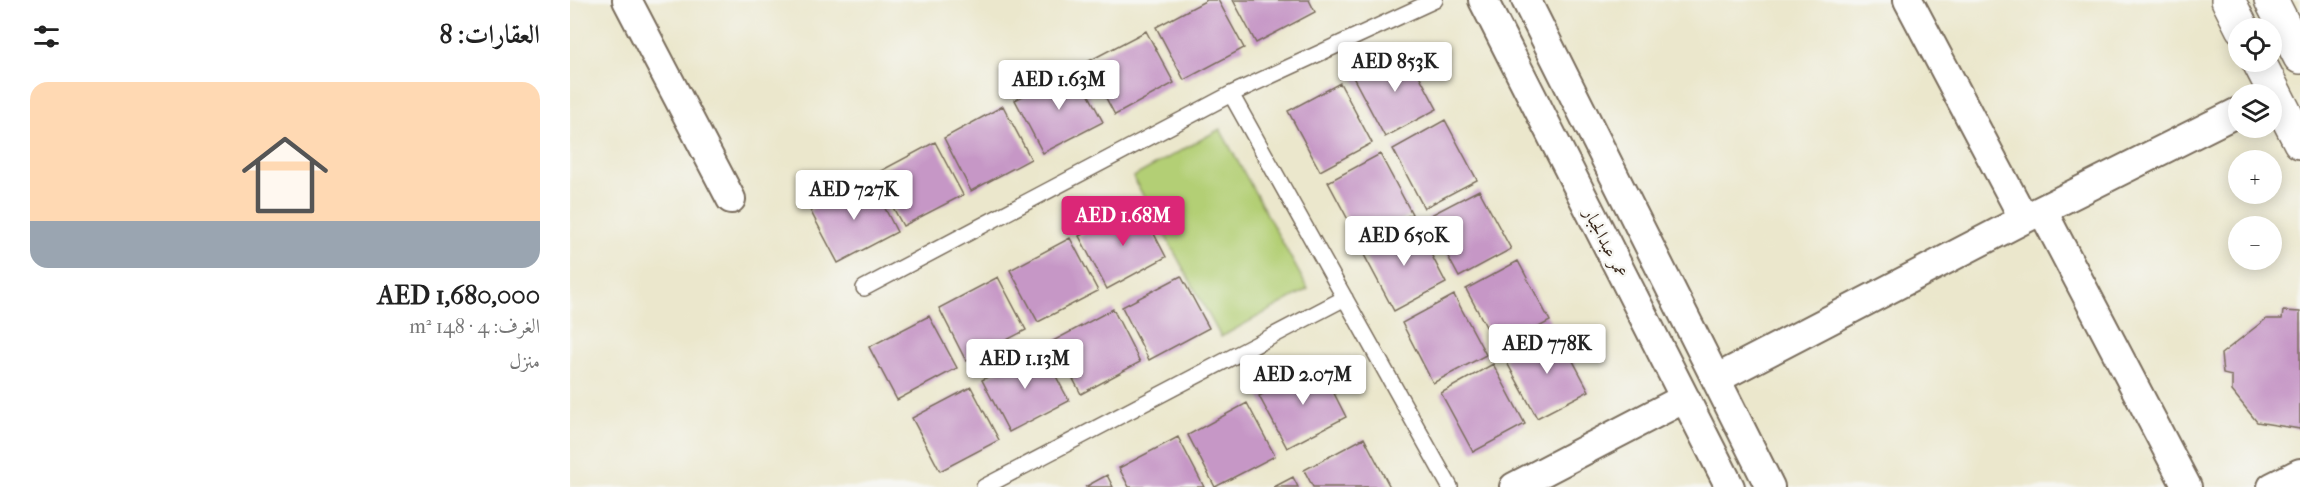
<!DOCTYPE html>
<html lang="ar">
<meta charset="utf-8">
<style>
body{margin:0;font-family:"IM FELL French Canon",Amiri,serif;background:#f2f2f2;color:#222;direction:rtl;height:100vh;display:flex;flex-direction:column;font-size:22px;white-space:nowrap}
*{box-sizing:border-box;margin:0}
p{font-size:20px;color:#767676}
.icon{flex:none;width:33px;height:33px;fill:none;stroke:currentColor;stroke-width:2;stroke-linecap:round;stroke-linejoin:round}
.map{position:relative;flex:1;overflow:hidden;direction:ltr}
.sheet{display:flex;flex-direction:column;background:#fff;width:570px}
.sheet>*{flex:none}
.tools{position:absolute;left:1658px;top:18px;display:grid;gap:12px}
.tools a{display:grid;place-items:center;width:54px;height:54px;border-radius:50%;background:#fff;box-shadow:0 3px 15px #0003;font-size:30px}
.price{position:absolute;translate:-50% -51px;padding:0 14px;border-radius:6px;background:#fff;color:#222;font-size:20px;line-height:39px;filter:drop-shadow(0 2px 3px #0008)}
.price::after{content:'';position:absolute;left:50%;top:36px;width:18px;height:14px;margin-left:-9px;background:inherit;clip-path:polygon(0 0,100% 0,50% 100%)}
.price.active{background:#db2777;color:#fff}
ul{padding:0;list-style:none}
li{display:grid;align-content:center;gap:12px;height:318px;padding:0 30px}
li span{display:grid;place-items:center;height:186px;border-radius:18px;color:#555}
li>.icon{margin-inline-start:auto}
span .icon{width:108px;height:108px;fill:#fffc;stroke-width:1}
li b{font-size:26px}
h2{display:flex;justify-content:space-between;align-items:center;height:72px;padding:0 30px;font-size:26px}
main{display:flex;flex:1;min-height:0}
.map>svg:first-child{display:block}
</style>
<main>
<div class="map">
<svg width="1730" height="487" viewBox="0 0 1730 487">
<rect width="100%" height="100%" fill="#f6f6f2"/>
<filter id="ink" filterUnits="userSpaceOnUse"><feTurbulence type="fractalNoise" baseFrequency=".0167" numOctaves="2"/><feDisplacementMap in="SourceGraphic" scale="12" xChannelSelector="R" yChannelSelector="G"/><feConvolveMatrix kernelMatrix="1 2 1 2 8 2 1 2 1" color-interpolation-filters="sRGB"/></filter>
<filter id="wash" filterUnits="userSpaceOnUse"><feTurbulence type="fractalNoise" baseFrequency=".008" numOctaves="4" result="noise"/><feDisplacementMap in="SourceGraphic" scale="24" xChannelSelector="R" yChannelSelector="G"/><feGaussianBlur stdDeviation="1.35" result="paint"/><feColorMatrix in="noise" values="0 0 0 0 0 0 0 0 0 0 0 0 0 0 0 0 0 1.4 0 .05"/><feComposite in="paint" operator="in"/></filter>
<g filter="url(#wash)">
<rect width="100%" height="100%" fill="#ebe7cc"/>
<path fill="#b3cf75" stroke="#777c4a" stroke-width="1.5" d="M650 129 738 289 651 337 563 177Z"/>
<g id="blocks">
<path fill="#c697c6" d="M637 0H648L674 48 614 80 586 27Z
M663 0H739L745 12 686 43Z
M576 31 604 83 545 115 517 62Z
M835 49 867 109 815 137 783 77Z
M505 69 533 122 473 153 445 100Z
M770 83 802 143 750 171 718 111Z
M433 106 461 159 401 191 374 138Z
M875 120 907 180 854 208 823 149Z
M365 142 393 195 333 226 305 174Z
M810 154 842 214 790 242 758 182Z
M300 179 327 232 268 263 240 210Z
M909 190 941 249 889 277 857 217Z
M569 205 596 257 537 289 509 236Z
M845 223 876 283 824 311 792 251Z
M500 238 528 291 468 322 440 270Z
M948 261 980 321 928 349 896 289Z
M611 276 639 328 579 360 552 307Z
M428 277 456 330 396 361 369 308Z
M884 295 916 355 863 383 832 323Z
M543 309 570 362 511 394 483 341Z
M1713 311 1730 312V429L1687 422 1662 391V376L1653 374 1651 354 1696 319H1712Z
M359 316 387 368 327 400 299 347Z
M987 331 1019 391 967 418 935 359Z
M471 348 499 401 439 432 412 380Z
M749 364 776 417 717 448 689 396Z
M923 364 955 424 903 452 871 393Z
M401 387 429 440 370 471 342 418Z
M677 403 705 456 645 487 618 435Z
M608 437 634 487H559L549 468Z
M794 438 820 487H743L734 470Z
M537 475 543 487H515Z
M723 477 728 487H704Z"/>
</g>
</g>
<g filter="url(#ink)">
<use href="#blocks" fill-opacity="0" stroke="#796c5b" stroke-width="1.5"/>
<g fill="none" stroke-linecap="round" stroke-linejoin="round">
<g stroke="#796c5b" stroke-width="18">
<path id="service" d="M661 94 880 487
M294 288 661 94 865 0
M414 487 775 298"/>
</g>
<g stroke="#796c5b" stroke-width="32">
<path id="minor" d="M57 0 161 199
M913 0 1160 487
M956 0 1200 487
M1338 0 1454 219
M1472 210 1617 487
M1146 379 1454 219 1668 112
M944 487 1115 398
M1702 487 1730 473"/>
</g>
<g stroke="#796c5b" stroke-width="36">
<path id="tertiary" d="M1658 0 1672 28
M1701 0 1730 57
M1689 62 1730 142"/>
</g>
<use href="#service" stroke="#fff" stroke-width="15"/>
<use href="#minor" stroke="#fff" stroke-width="28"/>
<use href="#tertiary" stroke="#fff" stroke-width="33"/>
</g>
</g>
<g text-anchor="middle" stroke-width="5" stroke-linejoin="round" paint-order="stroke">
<g font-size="18" fill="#3b2a1e" stroke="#f6f6f2">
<text transform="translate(1036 243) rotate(63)" y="6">عمر عبدالجبار</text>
</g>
</g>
</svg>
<div class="tools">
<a><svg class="icon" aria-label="locate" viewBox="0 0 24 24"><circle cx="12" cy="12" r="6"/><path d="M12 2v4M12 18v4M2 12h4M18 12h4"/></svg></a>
<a><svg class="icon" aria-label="layers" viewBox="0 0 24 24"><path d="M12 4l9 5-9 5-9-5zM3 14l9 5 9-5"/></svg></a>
<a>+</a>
<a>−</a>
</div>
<b class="price" style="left:825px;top:93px">AED 853K</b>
<b class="price" style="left:489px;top:111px">AED 1.63M</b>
<b class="price" style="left:284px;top:221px">AED 727K</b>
<b class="price active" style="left:553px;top:247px">AED 1.68M</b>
<b class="price" style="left:834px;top:267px">AED 650K</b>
<b class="price" style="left:977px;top:375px">AED 778K</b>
<b class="price" style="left:455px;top:390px">AED 1.13M</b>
<b class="price" style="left:733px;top:406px">AED 2.07M</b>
</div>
<section class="sheet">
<h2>العقارات: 8<svg class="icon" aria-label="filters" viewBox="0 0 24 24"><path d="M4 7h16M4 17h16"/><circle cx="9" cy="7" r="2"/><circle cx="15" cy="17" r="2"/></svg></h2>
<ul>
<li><span style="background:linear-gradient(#ffd9b3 75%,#9aa5b1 0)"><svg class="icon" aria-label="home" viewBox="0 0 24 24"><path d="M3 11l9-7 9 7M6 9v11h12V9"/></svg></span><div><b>AED 1,680,000</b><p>الغرف: 4 · 148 m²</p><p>منزل</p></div></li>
</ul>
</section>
</main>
